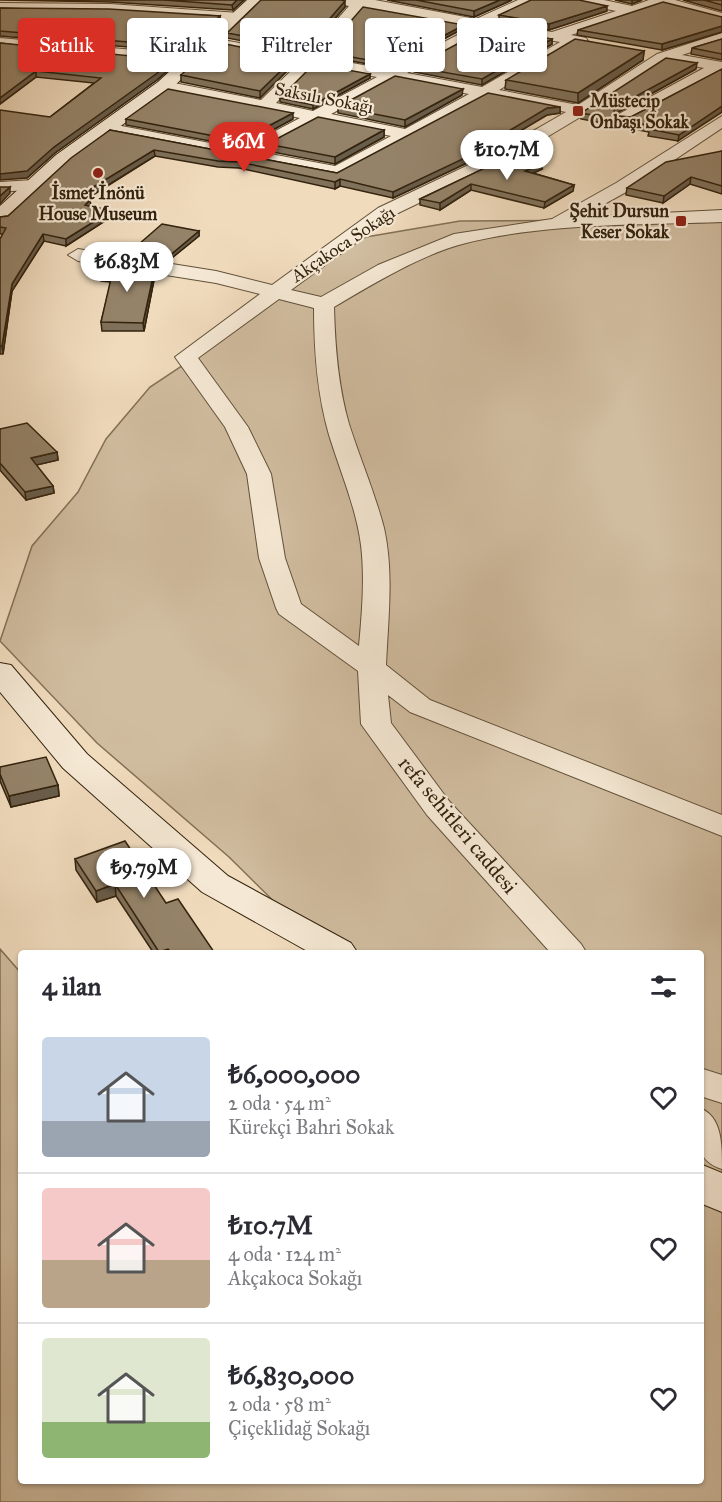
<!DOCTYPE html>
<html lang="tr">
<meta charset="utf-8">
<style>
body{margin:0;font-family:"IM FELL Great Primer",serif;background:#f7f7f7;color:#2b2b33;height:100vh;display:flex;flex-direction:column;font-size:22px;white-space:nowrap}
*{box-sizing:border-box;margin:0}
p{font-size:20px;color:#7c7c81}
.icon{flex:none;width:33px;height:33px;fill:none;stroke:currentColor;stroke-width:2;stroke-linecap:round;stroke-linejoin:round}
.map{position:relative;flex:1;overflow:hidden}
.sheet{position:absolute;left:18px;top:950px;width:686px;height:534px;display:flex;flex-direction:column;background:#fff;border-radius:6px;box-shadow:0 2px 4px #0004}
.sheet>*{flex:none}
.top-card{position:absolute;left:18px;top:18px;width:687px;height:54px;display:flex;gap:12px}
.price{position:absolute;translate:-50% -51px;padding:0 14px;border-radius:21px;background:#fff;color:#222;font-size:20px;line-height:39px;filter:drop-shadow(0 2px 3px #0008)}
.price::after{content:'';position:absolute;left:50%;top:36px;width:18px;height:14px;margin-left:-9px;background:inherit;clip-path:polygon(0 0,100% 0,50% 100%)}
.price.current{background:#d93025;color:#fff}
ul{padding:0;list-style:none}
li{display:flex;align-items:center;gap:18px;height:150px;padding:0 24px}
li+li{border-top:2px solid #e1e1e2}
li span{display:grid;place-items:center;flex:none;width:168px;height:120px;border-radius:6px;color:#555}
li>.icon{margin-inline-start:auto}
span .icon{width:72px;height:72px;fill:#fffc;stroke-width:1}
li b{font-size:26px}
h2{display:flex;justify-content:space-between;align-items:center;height:72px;padding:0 24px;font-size:26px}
.pill{padding:0 21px;border-radius:6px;background:#fff;box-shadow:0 2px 4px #0004;font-size:21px;line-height:54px}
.pill.current{background:#d93025;color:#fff}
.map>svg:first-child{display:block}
</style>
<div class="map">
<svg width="722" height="1502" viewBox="0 0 722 1502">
<rect width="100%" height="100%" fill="#f0dbbd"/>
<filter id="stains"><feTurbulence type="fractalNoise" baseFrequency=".00333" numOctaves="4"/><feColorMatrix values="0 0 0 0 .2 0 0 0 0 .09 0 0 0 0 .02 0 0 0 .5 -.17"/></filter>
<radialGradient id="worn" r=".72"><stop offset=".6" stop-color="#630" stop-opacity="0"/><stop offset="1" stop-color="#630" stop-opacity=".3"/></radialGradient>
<path fill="#d0bc9f" stroke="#827056" stroke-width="1.5" d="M722 211V1502H0V949L21 973V1480H700V952H325L229 857 97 743 0 641 32 546 78 492 106 439 150 387 200 354 259 308 366 237 460 221 610 220Z"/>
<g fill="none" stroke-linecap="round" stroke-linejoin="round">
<g stroke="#62513a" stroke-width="2">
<path id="street" d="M332 0H375L476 19 518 0H537L493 22 552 32 616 11 577 3 575 0H604L632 6 649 0H675L722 13V21L662 5 571 35 586 38 588 41 586 44 576 45 499 90 578 105 657 54 722 33V42L682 55 722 62V72L629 121H617L615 118 617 115 704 68 666 61 587 113 512 158 392 216 291 290 321 297 378 265 454 234 552 219 616 183 722 116V128L628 191 581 217 722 210V222C640 225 546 223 466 243 422 254 373 284 334 307 335 346 338 386 349 424 360 459 375 493 384 528 394 573 388 620 386 665L430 700 722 815V836L410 712 388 695 391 723 449 801 581 944 586 952H550L427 815 361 724 358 671 279 614 276 608 259 558 247 474 225 427 175 357 260 294 216 283 78 261 68 255 78 249 216 271 272 285 378 208 500 150 566 112 487 97 337 177 106 133 98 128 106 123 241 149 300 118 164 91 156 86 164 81 261 100 299 63 207 45 205 42 207 39 212 38 306 55 349 6 334 3ZM362 8 473 27 390 70 320 57ZM489 30 560 42 482 87 407 73ZM313 65 377 77 313 111 276 103ZM395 80 469 94 405 129 331 114ZM318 121 391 136 335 166 260 152ZM279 299 314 308C314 351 317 393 329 435 340 471 356 507 361 545 365 578 362 613 359 646L301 604 285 558 271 474 248 427 198 358Z
M0 3 110 4 239 13 246 17 239 21 110 12 0 11Z
M0 38 190 55 198 60 190 65 0 46Z
M33 180 39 181 42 185 39 189 0 192V182Z
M700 1068 722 1075V1103L700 1096Z
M700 1108C722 1117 722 1143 722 1169 691 1159 700 1135 700 1108Z"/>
</g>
<g stroke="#33230e" stroke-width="2">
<path id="secondary" d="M247 0H264L170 90 70 163 7 221 0 223V206L56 155 158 82Z
M0 663 11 665 87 754 228 876 351 943 357 952H309L202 892 63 768 0 692Z
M700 1164 722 1173V1212L700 1203Z"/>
</g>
<use href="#street" fill="#f5e8d4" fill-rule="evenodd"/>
<use href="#secondary" fill="#f5e8d4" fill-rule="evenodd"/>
</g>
<path fill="#80715a" stroke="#33230e" stroke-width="1.5" d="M0 0H244L233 10 110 2Z
M387 0H512L474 17Z
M615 0H642L632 4Z
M683 0H722V11Z
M345 7 305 53 227 38V33Z
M0 8 220 16V22L187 52 0 36Z
M607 11 549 30 499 21V15Z
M722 17V32L662 50 577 35 578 30Z
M464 25V28L390 68 324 56V52Z
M552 39V44L482 85 414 72V67Z
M722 39V60L691 54 692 48Z
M0 43 173 66 157 80 55 153 27 178 50 117 94 83 36 77 0 104Z
M644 51 643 60 578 103 505 89 506 80Z
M294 64 260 98 181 82V75Z
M696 69 615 114 616 116 631 117 722 69 678 141 648 136 649 132 581 119V113Z
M370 74V78L313 109 280 102V98Z
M462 95 405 127 338 113V107Z
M560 107V113L547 115 486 151V154L393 198 340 186 335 189 239 168 218 167 155 156 85 200H90L91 206 111 211V217L66 246 44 241 12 291 3 354H0V239L3 234H0V217L8 216 110 130 337 173Z
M126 119H293L241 147 126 125Z
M384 130V137L335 164 267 151V144Z
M722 151V194L690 184 663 203 626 195 627 188Z
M512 155 542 169 533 173 574 185 573 191 544 208 471 190 440 210 420 205V199Z
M199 231V236L168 261 131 255V251Z
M150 266 151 271 154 280 144 331H102L101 322 111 282 101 281 100 272Z
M0 429 57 452 58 460 36 465 53 486 54 493 26 500 0 470Z
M0 767 58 785 59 796 11 807 0 781Z
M75 859 166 903 214 952H153L116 896 97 902 76 870Z"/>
<path fill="#685c4a" stroke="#33230e" stroke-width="1.5" d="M237 0H244L233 10 232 5Z
M500 0H512L474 17V11Z
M632 0H642L632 4Z
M345 1V7L305 53V47Z
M607 6V11L549 30V24Z
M220 16V22L187 52 186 47Z
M464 25V28L390 68V64Z
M722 26V32L662 50V44Z
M552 39V44L482 85V79Z
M644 51 643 60 578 103V93Z
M294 58V64L260 98V91Z
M172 60 173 66 157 80 55 153 27 178 0 180V174L54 147Z
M697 63 696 69 616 113 613 117 614 110 616 107Z
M36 71V77L0 104V98Z
M370 74V78L313 109V105Z
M463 89 462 95 405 127V120Z
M722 106V112L678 141 679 135Z
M560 107V113L547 115 486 151V154L393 198V192L482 147 547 108Z
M293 113V119L241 147 240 141Z
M384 130V137L335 164V157Z
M154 150 155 156 76 205 75 198Z
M542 163V169L525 177V171Z
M691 177 690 184 663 203 664 196Z
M340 179V186L335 189V182Z
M471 184V190L440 210V203Z
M574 185 573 191 544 208 545 202Z
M10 187V193L0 204V196Z
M90 200 91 207 85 205Z
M111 211V217L66 246V239Z
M199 231V236L168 261V257Z
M43 234 44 241 12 291 3 354 2 346 12 284Z
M154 272V280L144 331 143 323Z
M57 452 58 460 32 466 31 458Z
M53 486 54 493 26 500 25 492Z
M58 785 59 796 11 807 9 796Z
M115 884 116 896 97 902 96 891Z
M168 949V952H159Z"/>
<path fill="#958369" stroke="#33230e" stroke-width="1.5" d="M164 0H237L232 5Z
M261 0H341L345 1 305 47 227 33Z
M416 0H500L474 11Z
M531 0H579L607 6 549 24 499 15Z
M704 0H722V5Z
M663 2 722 17V26L662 44 578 30Z
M363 7 464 25 390 64 324 52Z
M0 8 109 9 220 16 186 47 0 31Z
M489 27 552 39 482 79 414 67Z
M575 39 644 51 578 93 506 80Z
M722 39V54L692 48Z
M216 42 294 58 260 91 181 75Z
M0 43 172 60 156 74 54 147 27 171 0 174V110L50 117 101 78 36 71 0 98Z
M666 58 697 63 616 107 614 110 616 116 631 117 722 69V106L679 135 649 129 653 126 581 113Z
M314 64 370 74 313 105 280 98Z
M395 76 463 89 405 120 338 107Z
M168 89 293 113 240 141 126 119Z
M488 93 560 107 547 108 482 147 486 148 393 192 340 179 335 182 239 162 218 161 154 150 75 198 90 200 85 205 111 211 66 239 43 234 12 284 2 346H0V239L6 228 0 227V217L8 216 71 158 110 130 337 173Z
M318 117 384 130 335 157 267 144Z
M722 151V186L691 177 664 196 627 188 666 162Z
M512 155 542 163 525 171 574 185 545 202 471 184 440 203 420 199Z
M0 187H10L0 196Z
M162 224 199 231 168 257 131 251Z
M114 261 150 266 145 271 154 272 143 323 101 322 112 274 100 272Z
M27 423 57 452 31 458 53 486 25 492 0 463V429Z
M46 757 58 785 9 796 0 774V767Z
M125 841 166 903 178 899 214 952H171L168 949 159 952 115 884 96 891 75 859Z"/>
<g fill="#8f2418" stroke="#f5e8d4" stroke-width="2">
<rect x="572" y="105" width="12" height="12" rx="3"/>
<circle cx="98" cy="173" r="6"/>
<rect x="675" y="215" width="12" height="12" rx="3"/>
</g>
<g text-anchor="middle" stroke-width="4.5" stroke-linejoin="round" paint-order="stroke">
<g font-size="18" fill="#33230e" stroke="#f5e8d4">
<text transform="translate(324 98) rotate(11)" y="6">Saksılı Sokağı</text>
<text transform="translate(343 244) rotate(-34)" y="6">Akçakoca Sokağı</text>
</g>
<g font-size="18" font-weight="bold" fill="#33230e" stroke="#f5e8d4" text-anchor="start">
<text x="590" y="107">Müstecip<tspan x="590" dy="21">Onbaşı Sokak</tspan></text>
<text x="98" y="199" text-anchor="middle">İsmet İnönü<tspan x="98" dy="21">House Museum</tspan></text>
<text x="669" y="217" text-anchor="end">Şehit Dursun<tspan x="669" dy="21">Keser Sokak</tspan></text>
</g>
<g font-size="21" fill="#33230e" stroke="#f5e8d4">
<text transform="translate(458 825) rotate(50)" y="7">refa sehitleri caddesi</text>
</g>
</g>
<rect width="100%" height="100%" filter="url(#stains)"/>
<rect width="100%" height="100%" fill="url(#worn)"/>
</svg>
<b class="price current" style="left:244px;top:173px">₺6M</b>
<b class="price" style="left:507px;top:181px">₺10.7M</b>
<b class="price" style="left:127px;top:293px">₺6.83M</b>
<b class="price" style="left:144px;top:899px">₺9.79M</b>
<div class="top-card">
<a class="pill current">Satılık</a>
<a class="pill">Kiralık</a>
<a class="pill">Filtreler</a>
<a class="pill">Yeni</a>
<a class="pill">Daire</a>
</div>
<section class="sheet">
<h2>4 ilan<svg class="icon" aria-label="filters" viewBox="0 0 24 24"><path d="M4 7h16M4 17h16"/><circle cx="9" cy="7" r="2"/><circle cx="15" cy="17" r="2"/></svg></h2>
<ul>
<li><span style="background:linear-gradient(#c9d6e8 70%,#9aa5b1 0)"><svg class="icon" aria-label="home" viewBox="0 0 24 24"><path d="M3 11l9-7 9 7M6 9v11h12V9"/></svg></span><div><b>₺6,000,000</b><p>2 oda · 54 m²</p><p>Kürekçi Bahri Sokak</p></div><svg class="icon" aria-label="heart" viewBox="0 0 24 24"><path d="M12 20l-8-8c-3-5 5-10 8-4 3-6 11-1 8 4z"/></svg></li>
<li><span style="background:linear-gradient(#f6c9c9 60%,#b9a48a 0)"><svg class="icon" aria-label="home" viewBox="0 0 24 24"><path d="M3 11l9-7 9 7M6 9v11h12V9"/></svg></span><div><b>₺10.7M</b><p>4 oda · 124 m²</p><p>Akçakoca Sokağı</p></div><svg class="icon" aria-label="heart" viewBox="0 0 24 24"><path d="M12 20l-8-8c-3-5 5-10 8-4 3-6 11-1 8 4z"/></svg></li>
<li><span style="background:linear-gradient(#dfe7d0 70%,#8fb573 0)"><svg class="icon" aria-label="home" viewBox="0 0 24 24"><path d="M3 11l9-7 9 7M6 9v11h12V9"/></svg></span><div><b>₺6,830,000</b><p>2 oda · 58 m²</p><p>Çiçeklidağ Sokağı</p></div><svg class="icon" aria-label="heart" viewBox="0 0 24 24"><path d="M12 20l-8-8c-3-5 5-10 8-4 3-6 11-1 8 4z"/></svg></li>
</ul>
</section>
</div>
